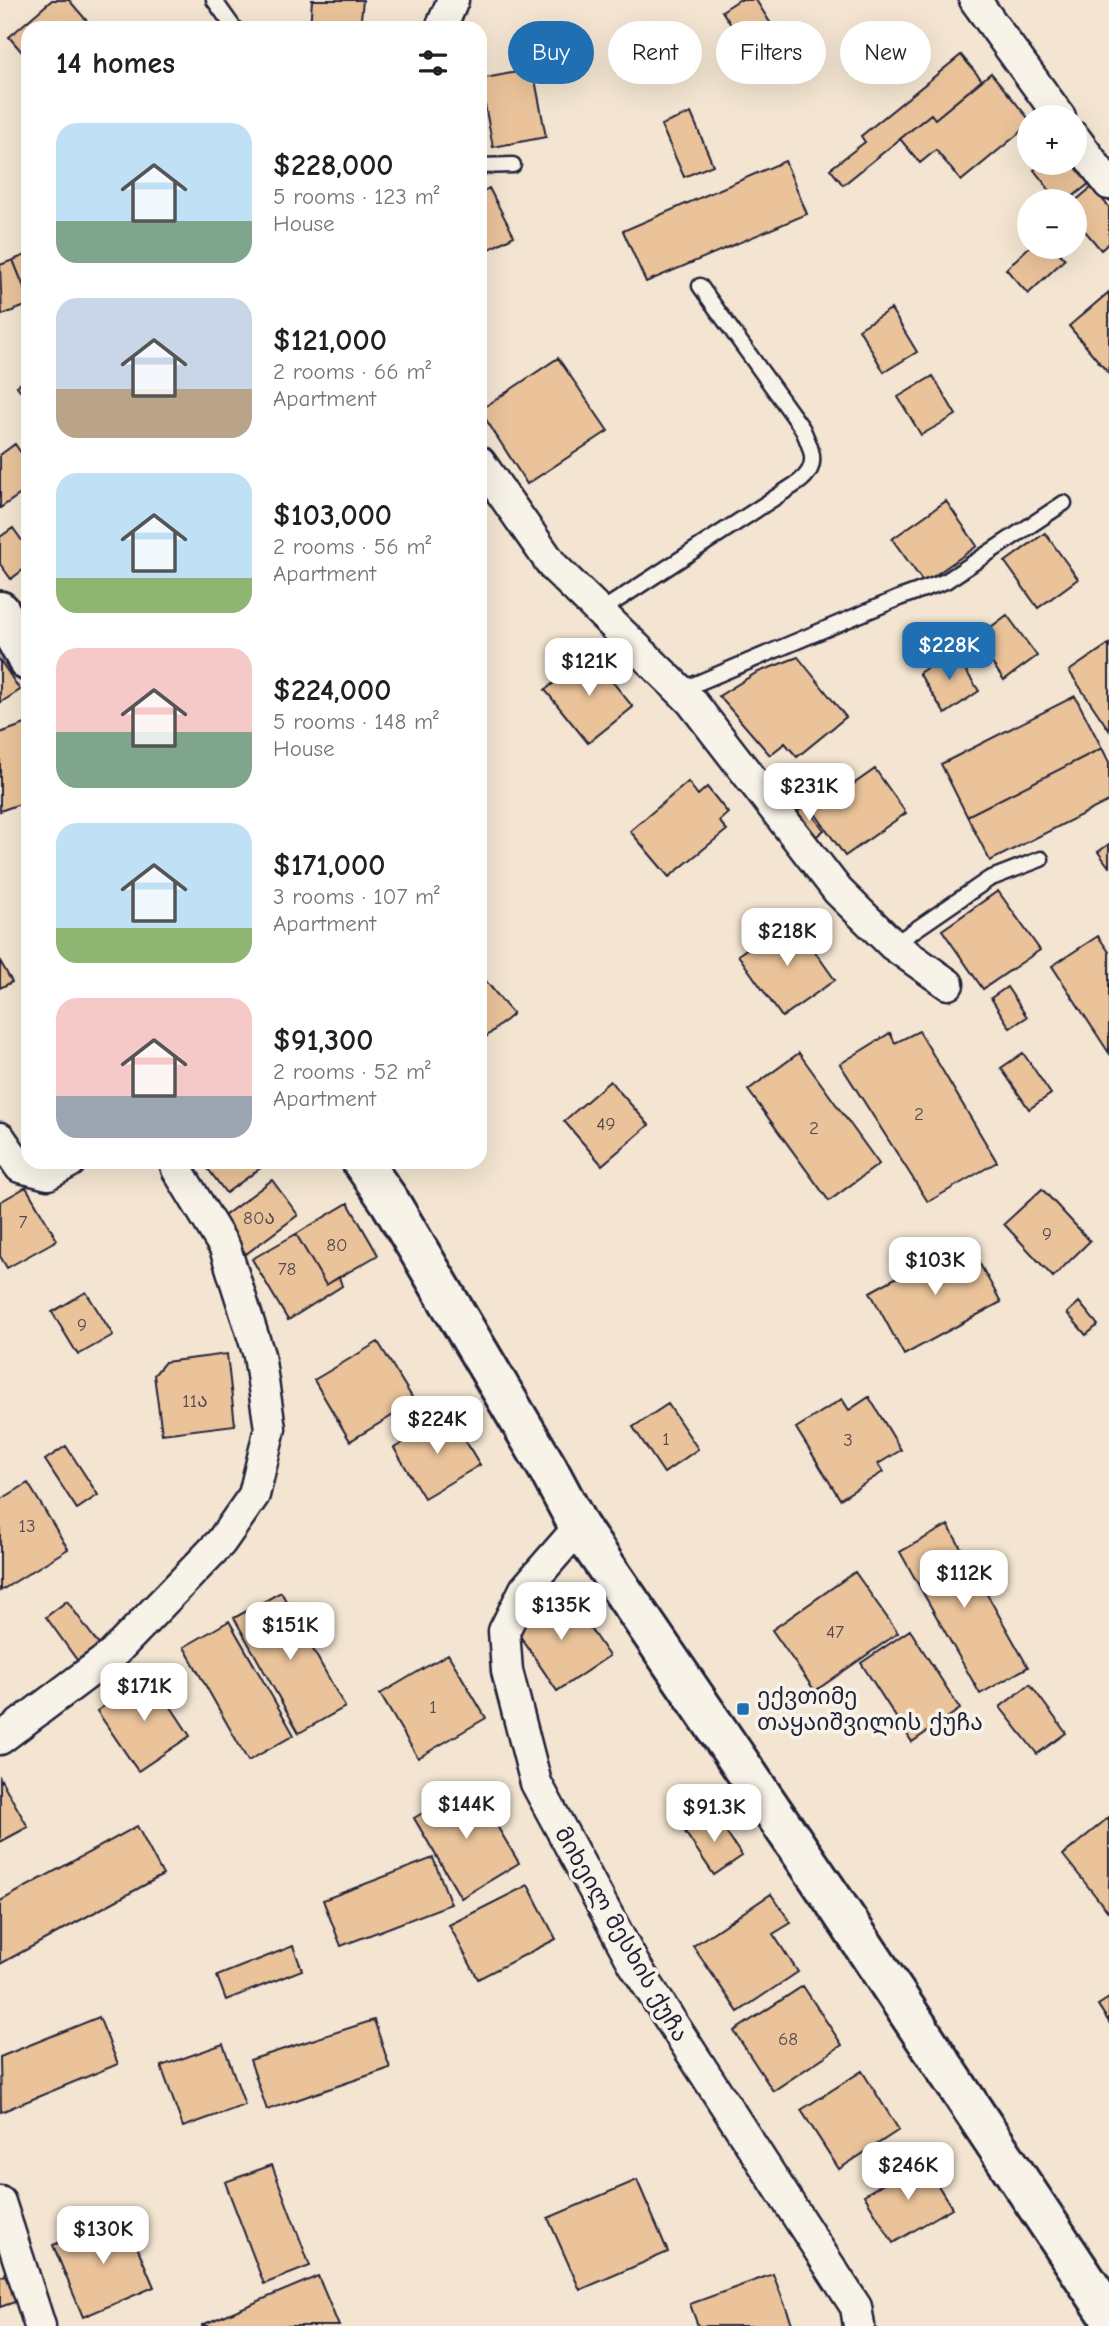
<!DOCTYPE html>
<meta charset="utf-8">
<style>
body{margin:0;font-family:"Comic Neue","Noto Sans Georgian",sans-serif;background:#f2f2f2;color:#202124;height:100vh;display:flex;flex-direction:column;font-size:26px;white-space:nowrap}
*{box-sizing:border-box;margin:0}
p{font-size:23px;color:#757577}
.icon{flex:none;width:38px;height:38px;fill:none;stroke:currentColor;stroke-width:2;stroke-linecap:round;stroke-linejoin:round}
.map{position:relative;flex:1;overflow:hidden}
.sheet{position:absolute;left:21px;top:21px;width:466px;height:1148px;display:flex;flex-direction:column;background:#fff;border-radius:21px;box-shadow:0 7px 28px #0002}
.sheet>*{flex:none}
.top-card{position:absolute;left:508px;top:21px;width:495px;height:63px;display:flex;gap:14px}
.tools{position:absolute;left:1017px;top:105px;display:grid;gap:14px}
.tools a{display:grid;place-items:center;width:70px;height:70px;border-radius:50%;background:#fff;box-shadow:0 7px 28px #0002;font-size:35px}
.price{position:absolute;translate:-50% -60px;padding:0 16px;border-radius:14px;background:#fff;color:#222;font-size:23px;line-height:46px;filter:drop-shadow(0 2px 4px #0008)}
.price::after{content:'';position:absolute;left:50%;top:42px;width:21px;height:16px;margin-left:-10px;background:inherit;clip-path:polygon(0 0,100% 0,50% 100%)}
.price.active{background:#1f6fb2;color:#fff}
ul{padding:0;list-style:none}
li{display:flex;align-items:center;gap:21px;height:175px;padding:0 35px}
li span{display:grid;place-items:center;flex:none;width:196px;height:140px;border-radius:21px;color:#555}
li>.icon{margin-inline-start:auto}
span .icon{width:84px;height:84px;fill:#fffc;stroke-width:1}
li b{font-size:30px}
h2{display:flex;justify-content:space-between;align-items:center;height:84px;padding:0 35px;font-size:30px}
.tag{padding:0 24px;border-radius:32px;background:#fff;box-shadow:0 7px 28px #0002;font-size:24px;line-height:63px}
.tag.active{background:#1f6fb2;color:#fff}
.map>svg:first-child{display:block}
</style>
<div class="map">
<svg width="1109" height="2326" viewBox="0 0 1109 2326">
<rect width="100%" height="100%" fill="#f3e5d1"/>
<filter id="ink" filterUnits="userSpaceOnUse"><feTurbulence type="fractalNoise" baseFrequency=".0143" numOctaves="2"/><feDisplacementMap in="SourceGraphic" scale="14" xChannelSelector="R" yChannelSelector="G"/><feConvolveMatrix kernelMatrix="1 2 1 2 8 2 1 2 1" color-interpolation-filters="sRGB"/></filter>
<g filter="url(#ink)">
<path fill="#eac39a" stroke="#22223b" stroke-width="2" d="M52 0H69L93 28H28V59L9 37Z
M312 0H363L360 28H310Z
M739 0H756L791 56 763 74 722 11Z
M961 55 982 80 935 119 931 114 843 185 830 169 865 142 861 136Z
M533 69 546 137 493 147 480 79Z
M991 73 1029 119V125L961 181 936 150 920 163 900 139 931 114 935 119Z
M691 113 713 165 684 177 661 125Z
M785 161 807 214 646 282 623 231Z
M1044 163H1074L1090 183 1067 201H1058L1034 170Z
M1092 187 1109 207V243L1101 250 1074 218V202Z
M489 188 514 236 480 254V193Z
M1029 247H1053L1065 259 1028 294 1006 269Z
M28 254V297L13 260Z
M13 260 28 297V305L2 315 0 265Z
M1109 292V374L1069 326Z
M891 309 917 352 884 372 859 329Z
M558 358 608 431 527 484 480 410Z
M933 376 956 415 921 435 898 397Z
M28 378V401L17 386Z
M15 444 28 463V489L0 508V455Z
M946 501 977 546 924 583 892 539Z
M13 528 28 549V566L11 579 0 564V537Z
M1045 533 1078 579 1038 608 1005 562Z
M1007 615 1037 656 1004 680 975 639Z
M1109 644V730L1069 671Z
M953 651 979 691 945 714 919 673Z
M590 654 633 707 588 743 545 690Z
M798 657 846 717 797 757 785 743 770 755 719 696 756 673Z
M0 660 20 690 0 703Z
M1075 696 1102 748 967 816 941 764Z
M28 723V801L0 811V733Z
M1102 748 1109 762V801L990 861 967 816Z
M875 769 906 813 845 856 814 812Z
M688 782 698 795 707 787 728 813 719 821 727 830 669 877 630 831Z
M805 806 824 830 812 840 793 815Z
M1109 844V867L1098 852Z
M998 891 1040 950 983 989 942 930Z
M791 918 835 980 782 1017 738 955Z
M1098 936 1109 952V1053L1052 966Z
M0 961 12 982 0 988Z
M480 974 513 1014 480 1042Z
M1007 987 1027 1017 1010 1028 991 998Z
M919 1031 997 1162 928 1202 840 1064 890 1033 895 1043Z
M799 1053 879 1164 829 1201 748 1090Z
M1023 1053 1051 1094 1029 1109 1001 1068Z
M610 1081 649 1125 602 1165 564 1121Z
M203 1162H269L226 1193Z
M272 1180 298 1215 246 1254 220 1219Z
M26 1187 57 1240 7 1268 0 1256V1202Z
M1042 1189 1090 1241 1053 1277 1004 1224Z
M348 1203 378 1255 326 1285 296 1234Z
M296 1234 326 1285 339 1277 342 1286 288 1320 252 1259Z
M966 1239 1001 1302 904 1355 870 1292Z
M86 1292 113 1335 78 1355 52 1312Z
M1079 1302 1098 1325 1086 1335 1067 1313Z
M378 1342 415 1402 350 1441 314 1380Z
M227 1354 235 1425 162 1434 154 1375 165 1362Z
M869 1397 901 1450 878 1464 883 1472 840 1499 796 1428 842 1399 849 1410Z
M668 1404 698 1449 664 1473 633 1427Z
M450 1415 480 1465 424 1498 394 1448Z
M66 1446 98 1495 77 1509 45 1460Z
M28 1483 68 1549 0 1591V1500Z
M948 1525 1028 1667 980 1694 900 1552Z
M855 1572 898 1633 815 1691 772 1630Z
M281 1592 345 1707 299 1733 234 1618Z
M565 1592 609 1656 557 1691 514 1627Z
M67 1601 99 1645 77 1660 46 1617Z
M229 1621 294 1735 248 1761 184 1647Z
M910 1630 960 1709 912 1742 861 1663Z
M448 1654 486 1718 418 1758 380 1694Z
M150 1675 190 1736 138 1771 97 1711Z
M1030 1684 1066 1733 1037 1754 1000 1707Z
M0 1778 28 1827 0 1842Z
M472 1784 519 1863 461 1898 414 1818Z
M713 1813 742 1856 714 1875 685 1832Z
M1109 1817V1913L1063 1855Z
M137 1826 163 1875 0 1964V1901Z
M433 1858 451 1904 341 1946 323 1900Z
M528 1885 556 1939 478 1979 449 1925Z
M771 1894 791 1923 773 1934 798 1972 738 2012 693 1946Z
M293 1946 302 1970 226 2000 217 1976Z
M803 1986 842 2045 773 2091 734 2031Z
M1109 1998V2022L1098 2005Z
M99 2017 118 2064 1 2112 0 2057Z
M374 2020 390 2068 267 2110 250 2060Z
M223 2044 245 2105 183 2127 161 2066Z
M862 2071 899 2130 839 2169 801 2110Z
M922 2160 952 2208 893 2243 864 2195Z
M272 2165 310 2266 264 2284 225 2182Z
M637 2180 668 2252 580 2290 548 2218Z
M124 2216 154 2287 83 2317 53 2245Z
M8 2274 18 2301 0 2307V2277Z
M773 2274 793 2326H698L690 2304Z
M318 2276 339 2326H202V2325Z"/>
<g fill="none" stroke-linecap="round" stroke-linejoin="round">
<g stroke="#22223b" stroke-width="19">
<path id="lane" d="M214 0 234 28
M480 166 513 165
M599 612 799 482C820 466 812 450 802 428L700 286
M681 690 899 598 946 581 1064 503
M893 945 989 879 1041 859"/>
</g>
<g stroke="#22223b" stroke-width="35">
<path id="street" d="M975 0 1060 117
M441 28 453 0
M1074 137 1109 184
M480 462 553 566 691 701 838 891 893 945 948 984
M0 1138 20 1167 48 1174 70 1162
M579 1527 525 1589 504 1631 507 1671 536 1783 634 1964 856 2307 859 2326
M0 1739 112 1655 221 1542 254 1495 270 1428 259 1355 225 1248 177 1169 175 1162
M0 2202 40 2326"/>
</g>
<g stroke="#22223b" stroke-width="44">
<path id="secondary" d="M0 611 28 661
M362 1162 390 1202 548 1469 579 1527 834 1901 1109 2315"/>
</g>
<use href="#lane" stroke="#f7f3e8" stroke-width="14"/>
<use href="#street" stroke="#f7f3e8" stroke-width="30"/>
<use href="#secondary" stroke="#f7f3e8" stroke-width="38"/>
</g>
</g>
<rect fill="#1f6fb2" stroke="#f7f3e8" stroke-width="2.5" x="736" y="1702" width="14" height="14" rx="3.5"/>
<g text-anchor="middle" stroke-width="7" stroke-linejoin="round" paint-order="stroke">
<g font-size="19" fill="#544a53">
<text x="919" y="1120">2</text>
<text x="606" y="1130">49</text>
<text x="814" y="1134">2</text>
<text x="259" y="1224">80ა</text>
<text x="23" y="1228">7</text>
<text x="1047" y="1240">9</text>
<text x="337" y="1251">80</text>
<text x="287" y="1275">78</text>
<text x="82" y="1331">9</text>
<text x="195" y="1407">11ა</text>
<text x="666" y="1445">1</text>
<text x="848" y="1446">3</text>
<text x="27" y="1532">13</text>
<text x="835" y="1638">47</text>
<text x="433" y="1713">1</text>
<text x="788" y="2045">68</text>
</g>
<g font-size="23" fill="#22223b" stroke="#f7f3e8" text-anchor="start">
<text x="757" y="1704">ექვთიმე<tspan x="757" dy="26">თაყაიშვილის ქუჩა</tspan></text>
</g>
<g font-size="23" fill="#22223b" stroke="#f7f3e8">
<text transform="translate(622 1934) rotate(60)" y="8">მიხეილ მესხის ქუჩა</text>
</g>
</g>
</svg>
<div class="tools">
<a>+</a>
<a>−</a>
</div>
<b class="price active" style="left:949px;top:682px">$228K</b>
<b class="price" style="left:589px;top:698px">$121K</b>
<b class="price" style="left:809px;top:823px">$231K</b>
<b class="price" style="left:787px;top:968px">$218K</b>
<b class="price" style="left:935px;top:1297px">$103K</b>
<b class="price" style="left:437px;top:1456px">$224K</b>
<b class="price" style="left:964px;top:1610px">$112K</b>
<b class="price" style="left:561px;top:1642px">$135K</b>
<b class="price" style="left:290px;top:1662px">$151K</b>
<b class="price" style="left:144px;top:1723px">$171K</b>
<b class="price" style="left:466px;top:1841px">$144K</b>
<b class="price" style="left:714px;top:1844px">$91.3K</b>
<b class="price" style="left:908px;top:2202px">$246K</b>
<b class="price" style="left:103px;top:2266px">$130K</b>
<div class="top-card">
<a class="tag active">Buy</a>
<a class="tag">Rent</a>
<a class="tag">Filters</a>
<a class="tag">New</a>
</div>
<section class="sheet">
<h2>14 homes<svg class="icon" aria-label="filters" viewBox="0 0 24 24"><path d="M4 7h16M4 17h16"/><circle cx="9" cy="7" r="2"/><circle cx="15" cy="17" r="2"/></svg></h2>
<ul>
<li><span style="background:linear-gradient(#bfe0f5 70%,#7fa58c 0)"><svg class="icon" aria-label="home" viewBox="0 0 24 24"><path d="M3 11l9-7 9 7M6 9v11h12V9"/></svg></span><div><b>$228,000</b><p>5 rooms · 123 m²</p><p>House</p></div></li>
<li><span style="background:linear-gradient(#c9d6e8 65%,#b9a48a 0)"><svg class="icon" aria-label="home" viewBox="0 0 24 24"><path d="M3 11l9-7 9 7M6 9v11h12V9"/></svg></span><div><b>$121,000</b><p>2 rooms · 66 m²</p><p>Apartment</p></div></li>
<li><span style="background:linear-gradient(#bfe0f5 75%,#8fb573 0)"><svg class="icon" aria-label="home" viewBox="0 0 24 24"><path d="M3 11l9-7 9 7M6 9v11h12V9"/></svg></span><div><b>$103,000</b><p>2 rooms · 56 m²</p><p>Apartment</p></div></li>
<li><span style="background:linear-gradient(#f6c9c9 60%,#7fa58c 0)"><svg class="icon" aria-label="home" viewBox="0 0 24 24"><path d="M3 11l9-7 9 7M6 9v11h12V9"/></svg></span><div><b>$224,000</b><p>5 rooms · 148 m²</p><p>House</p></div></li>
<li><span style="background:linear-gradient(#bfe0f5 75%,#8fb573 0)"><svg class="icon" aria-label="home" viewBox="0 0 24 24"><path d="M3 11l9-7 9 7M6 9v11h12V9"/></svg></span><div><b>$171,000</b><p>3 rooms · 107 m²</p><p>Apartment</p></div></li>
<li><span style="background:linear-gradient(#f6c9c9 70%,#9aa5b1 0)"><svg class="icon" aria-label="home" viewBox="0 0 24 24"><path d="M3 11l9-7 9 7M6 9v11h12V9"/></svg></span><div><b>$91,300</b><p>2 rooms · 52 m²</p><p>Apartment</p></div></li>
</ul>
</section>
</div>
